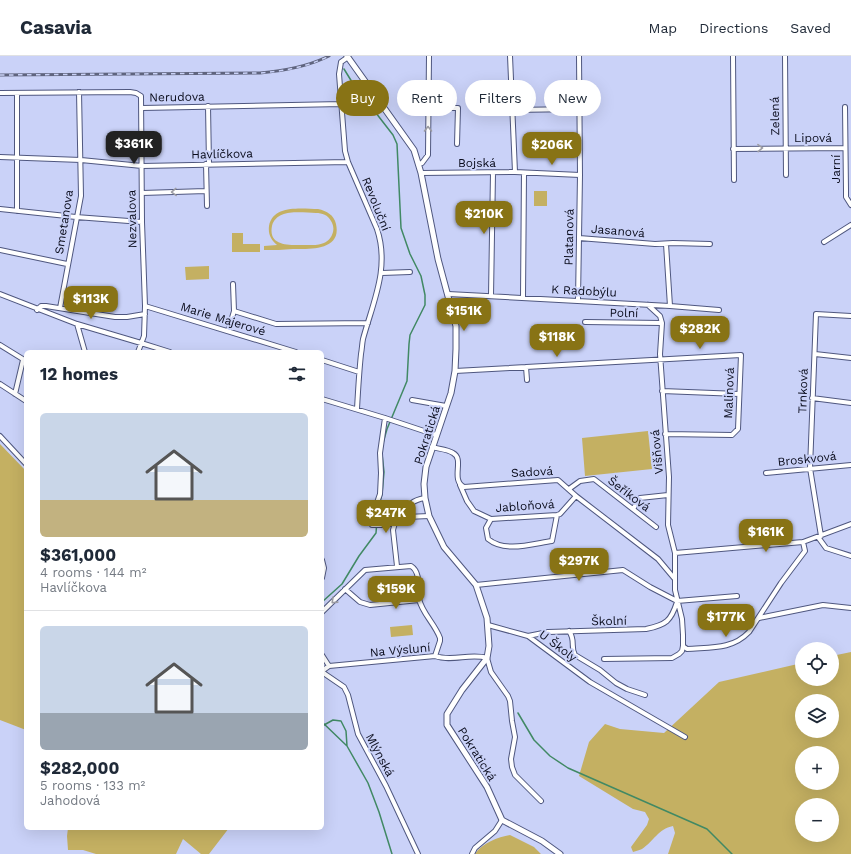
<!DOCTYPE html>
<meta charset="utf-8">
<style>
body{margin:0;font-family:"Work Sans",sans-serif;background:#f2f2f3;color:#1f2937;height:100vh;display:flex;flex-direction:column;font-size:15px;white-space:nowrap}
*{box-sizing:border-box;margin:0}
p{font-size:13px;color:#747a83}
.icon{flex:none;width:22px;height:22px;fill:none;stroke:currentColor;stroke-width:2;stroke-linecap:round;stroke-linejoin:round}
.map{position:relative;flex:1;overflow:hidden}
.drawer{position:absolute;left:24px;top:294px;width:300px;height:480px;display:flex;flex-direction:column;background:#fff;border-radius:6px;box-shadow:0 4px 16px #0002}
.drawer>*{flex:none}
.guide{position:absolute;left:336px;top:24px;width:380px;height:36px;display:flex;gap:8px}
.tools{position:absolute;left:795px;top:586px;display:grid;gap:8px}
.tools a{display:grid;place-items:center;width:44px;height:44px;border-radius:50%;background:#fff;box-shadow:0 4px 16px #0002;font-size:20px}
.price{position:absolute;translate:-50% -34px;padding:0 9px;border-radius:8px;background:#887315;color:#fff;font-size:13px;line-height:26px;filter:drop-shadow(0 1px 2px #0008)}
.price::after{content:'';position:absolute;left:50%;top:24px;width:12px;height:9px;margin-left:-6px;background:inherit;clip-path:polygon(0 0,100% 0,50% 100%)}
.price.active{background:#222;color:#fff}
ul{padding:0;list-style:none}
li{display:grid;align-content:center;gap:8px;height:212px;padding:0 16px}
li+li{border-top:1px solid #e0e1e3}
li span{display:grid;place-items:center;height:124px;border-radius:6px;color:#555}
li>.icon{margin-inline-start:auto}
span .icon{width:72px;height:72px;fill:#fffc;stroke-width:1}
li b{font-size:17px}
h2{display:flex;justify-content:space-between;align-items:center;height:48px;padding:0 16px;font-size:17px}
.pill{padding:0 14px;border-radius:18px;background:#fff;box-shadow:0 4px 16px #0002;font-size:14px;line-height:36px}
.pill.active{background:#887315;color:#fff}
header{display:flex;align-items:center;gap:24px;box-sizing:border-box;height:56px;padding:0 20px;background:#fff;border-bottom:1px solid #e0e1e3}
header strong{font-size:19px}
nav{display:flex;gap:22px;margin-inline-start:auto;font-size:14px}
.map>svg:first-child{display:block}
</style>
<header>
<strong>Casavia</strong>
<nav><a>Map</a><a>Directions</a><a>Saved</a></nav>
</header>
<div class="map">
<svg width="851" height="798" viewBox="0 0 851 798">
<rect width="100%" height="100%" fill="#cad2f8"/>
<path fill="#c4b062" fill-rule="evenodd" d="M534 135H547V150H534Z
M318 153C327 155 334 159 336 168 342 195 309 193 293 193 283 194 274 194 264 194V190L277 189C271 184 268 178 269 170 273 148 303 153 318 153ZM316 157C322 157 328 159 331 165 333 168 334 172 333 176 329 191 314 189 302 189 289 189 268 190 272 170 277 152 302 157 316 157Z
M232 177H243V188H260V196H232Z
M209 210V223L186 224 185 211Z
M648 375 652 413 585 420 582 382Z
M0 388 26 415V674L0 664Z
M412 569 413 579 391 581 390 571Z
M851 596V798H668L675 777 673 770C658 773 654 785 642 793 640 794 636 795 633 796L631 791 647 769 649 763 645 756 633 753 579 720 589 686 605 668 620 673 664 677 719 626 802 607V623H832V600ZM802 645H832V675H802ZM802 697H832V727H802ZM802 749H832V779H802Z
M68 772H229L209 798H201L183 783 176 798H96L83 794H68L67 780Z
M510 779 534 791 541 798H475C482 787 498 781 510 779Z"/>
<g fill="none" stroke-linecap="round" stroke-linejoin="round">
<path stroke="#418964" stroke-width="1.5" d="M344 13 352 26 393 79 397 88 401 172 410 198 421 220 425 239V249L410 279 409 288 407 325 387 373 383 387
M322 546 342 528 359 500 376 477 378 452 382 438 384 416 382 398
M518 657 534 684 550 700 568 712 707 773 732 798
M322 666 347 690 368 727 379 756 392 798
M324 669 333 664 341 665 346 675 347 690"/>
<g stroke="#4f577f" stroke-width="6">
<path id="minor" d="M510 0 515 116
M733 0 734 124
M785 0 786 119
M348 1 341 6 339 18 345 95 348 106 377 173C390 212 373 246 363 283 362 288 362 293 361 298 359 317 358 335 357 353
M0 37 130 36 136 37 141 40 142 166 145 250 144 280 138 296
M208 50 209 108
M845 51 846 134V141L851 149
M142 52 342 48
M428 52H458L457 88
M512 54 579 53
M733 93 845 92
M0 101 81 104 142 110 348 106
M206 108 207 150
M419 108 422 107 428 99 429 0
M421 117 515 116 580 119
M142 137 206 135
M0 153 76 161 142 166
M17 155V37
M579 182 655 188 673 187 710 188
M824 186 851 169
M666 188 670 250
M0 194 67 208
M382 217 410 216
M0 238 77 268 141 287 170 296
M448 238 670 250 719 254
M491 240 493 117
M523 241 524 117
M578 244 580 119 579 0
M145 250 296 296
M60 252 81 140 79 36
M37 254 41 250H46L115 261H127L145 258
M234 255 276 268 368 267
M585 266 662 267
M77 268 85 296
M228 275 234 255 233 228
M0 289 26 305
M815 298 851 302
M322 304 359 316
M526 311 527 324
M455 315 741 299 738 373 732 379 665 378
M0 328 26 345
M662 335 739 338
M15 338 23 304
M812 342 851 347
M322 343 385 362 436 379
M412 344 446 350
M385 362 380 397 381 417 380 438 372 461V469H384L395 467
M0 380 26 408
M432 391C438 393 447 393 453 397 465 403 450 424 464 431L558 424 576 440 658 503 674 522
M766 417 851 409
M460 429 467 445 474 455 491 463 557 459 560 458 576 440
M569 433 580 425 594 423 656 471
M633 453 640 442 668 439
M406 461C407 448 413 444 425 442
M491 463 486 472 488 483C505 497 532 488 552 485L557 459
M821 480 810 412 816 258 851 260
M818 481 826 492 851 500
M675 497 803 486 851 468
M322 504 324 512 322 522
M397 510 393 474 395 467 406 461 429 460
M476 529 623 514 650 531 677 545
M345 533 360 546 370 549 419 544
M677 545 737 540
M322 556 365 514 411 510C421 516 418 533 419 543 422 557 435 568 440 582V585L435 600
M759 562 823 549 851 552
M488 569 528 580 590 626 685 681
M569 575C576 585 570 590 575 599L600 614 616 627 627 633 645 639
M528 580 548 576 646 573C666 569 671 565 677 546
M683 590 687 593C710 591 732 594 749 576L781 527 805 495 803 486
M322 599 329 610
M604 603 672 602 679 598 682 595 683 590V579L682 563 675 534V497L668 469 669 421 660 298 662 267 660 260 648 249
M322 615 329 610 435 600C452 606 470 597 487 602L491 616 508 640 510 645 512 665 515 681 511 703 512 711 515 719 541 745
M322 616 344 631 348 639 358 678 386 730 418 798
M472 798 475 792 495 775 502 764"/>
</g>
<g stroke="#4f577f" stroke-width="7">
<path id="tertiary" d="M347 0 414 94 421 117 438 203 456 270V293L455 315 451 337 426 411 424 428 425 442 429 460 444 491 476 529 487 562 489 590 487 602 462 634 447 658V669L487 731 502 764 542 785 560 798"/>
</g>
<use href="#minor" stroke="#fff" stroke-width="4"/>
<use href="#tertiary" stroke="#fff" stroke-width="5"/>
<g stroke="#5f647e" stroke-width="3">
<path id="rail" d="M0 19 260 17C284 15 307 11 329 0"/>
</g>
<use href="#rail" stroke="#cad2f8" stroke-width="1.5" stroke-dasharray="4.5" stroke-linecap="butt"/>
</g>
<defs><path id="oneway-chevron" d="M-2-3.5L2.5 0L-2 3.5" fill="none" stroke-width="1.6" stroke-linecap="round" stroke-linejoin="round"/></defs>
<g stroke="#9d9da4">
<use href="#oneway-chevron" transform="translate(428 73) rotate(-90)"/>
<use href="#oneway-chevron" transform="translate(760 92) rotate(-1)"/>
<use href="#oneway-chevron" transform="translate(174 136) rotate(178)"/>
<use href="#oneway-chevron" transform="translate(334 545) rotate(136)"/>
</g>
<g text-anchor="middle" stroke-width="4" stroke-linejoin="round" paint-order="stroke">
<g font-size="12" fill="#090b1b" stroke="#cad2f8">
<text transform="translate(177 41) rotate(-1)" y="4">Nerudova</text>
<text transform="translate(775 60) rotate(-91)" y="4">Zelená</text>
<text x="813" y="86">Lipová</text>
<text transform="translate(222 98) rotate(-1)" y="4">Havlíčkova</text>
<text x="477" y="111">Bojská</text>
<text transform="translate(836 113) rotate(-90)" y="4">Jarní</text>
<text transform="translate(376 148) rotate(68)" y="4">Revoluční</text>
<text transform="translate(132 163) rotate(-91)" y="4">Nezvalova</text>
<text transform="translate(64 166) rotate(-81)" y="4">Smetanova</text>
<text transform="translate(618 175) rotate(5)" y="4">Jasanová</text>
<text transform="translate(569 181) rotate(-89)" y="4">Platanová</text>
<text transform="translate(584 235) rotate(3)" y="4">K Radobýlu</text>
<text transform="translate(624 257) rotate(1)" y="4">Polní</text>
<text transform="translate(223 263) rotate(17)" y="4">Marie Majerové</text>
<text transform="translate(803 335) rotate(-88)" y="4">Trnková</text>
<text transform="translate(729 337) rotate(-88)" y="4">Malinová</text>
<text transform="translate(427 379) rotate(-72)" y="4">Pokratická</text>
<text transform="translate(657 396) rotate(-95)" y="4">Višňová</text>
<text transform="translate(807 403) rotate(-6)" y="4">Broskvová</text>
<text transform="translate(532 416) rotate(-3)" y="4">Sadová</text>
<text transform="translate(629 438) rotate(37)" y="4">Šeříková</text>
<text transform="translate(525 450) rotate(-4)" y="4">Jabloňová</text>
<text transform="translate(609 565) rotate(-1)" y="4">Školní</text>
<text transform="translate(558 590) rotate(37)" y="4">U Školy</text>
<text transform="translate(400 594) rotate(-5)" y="4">Na Výsluní</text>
<text transform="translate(477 698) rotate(58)" y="4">Pokratická</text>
<text transform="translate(380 699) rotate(62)" y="4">Mlýnská</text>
</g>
</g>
</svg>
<div class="tools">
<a><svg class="icon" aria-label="locate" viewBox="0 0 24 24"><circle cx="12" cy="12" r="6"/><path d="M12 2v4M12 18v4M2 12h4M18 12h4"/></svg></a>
<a><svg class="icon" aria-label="layers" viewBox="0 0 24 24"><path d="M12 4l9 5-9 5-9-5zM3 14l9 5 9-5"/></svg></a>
<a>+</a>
<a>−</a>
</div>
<b class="price active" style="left:134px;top:109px">$361K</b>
<b class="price" style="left:552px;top:110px">$206K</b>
<b class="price" style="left:484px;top:179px">$210K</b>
<b class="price" style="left:91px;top:264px">$113K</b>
<b class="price" style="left:464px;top:276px">$151K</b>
<b class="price" style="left:700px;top:294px">$282K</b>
<b class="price" style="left:557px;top:302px">$118K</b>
<b class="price" style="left:386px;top:478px">$247K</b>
<b class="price" style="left:766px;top:497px">$161K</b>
<b class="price" style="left:579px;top:526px">$297K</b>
<b class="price" style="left:396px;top:554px">$159K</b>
<b class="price" style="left:726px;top:582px">$177K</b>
<div class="guide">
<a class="pill active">Buy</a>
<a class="pill">Rent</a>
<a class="pill">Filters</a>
<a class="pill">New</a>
</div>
<section class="drawer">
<h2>12 homes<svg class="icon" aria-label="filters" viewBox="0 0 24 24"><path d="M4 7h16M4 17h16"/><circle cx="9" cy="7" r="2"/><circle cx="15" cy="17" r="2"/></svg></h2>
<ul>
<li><span style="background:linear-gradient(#c9d6e8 70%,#c2b280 0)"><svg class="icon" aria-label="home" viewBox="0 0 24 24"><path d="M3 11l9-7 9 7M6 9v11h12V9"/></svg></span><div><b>$361,000</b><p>4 rooms · 144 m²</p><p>Havlíčkova</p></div></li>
<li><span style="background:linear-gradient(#c9d6e8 70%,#9aa5b1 0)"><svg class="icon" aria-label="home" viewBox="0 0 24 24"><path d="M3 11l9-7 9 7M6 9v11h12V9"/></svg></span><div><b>$282,000</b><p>5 rooms · 133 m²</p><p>Jahodová</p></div></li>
</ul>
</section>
</div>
